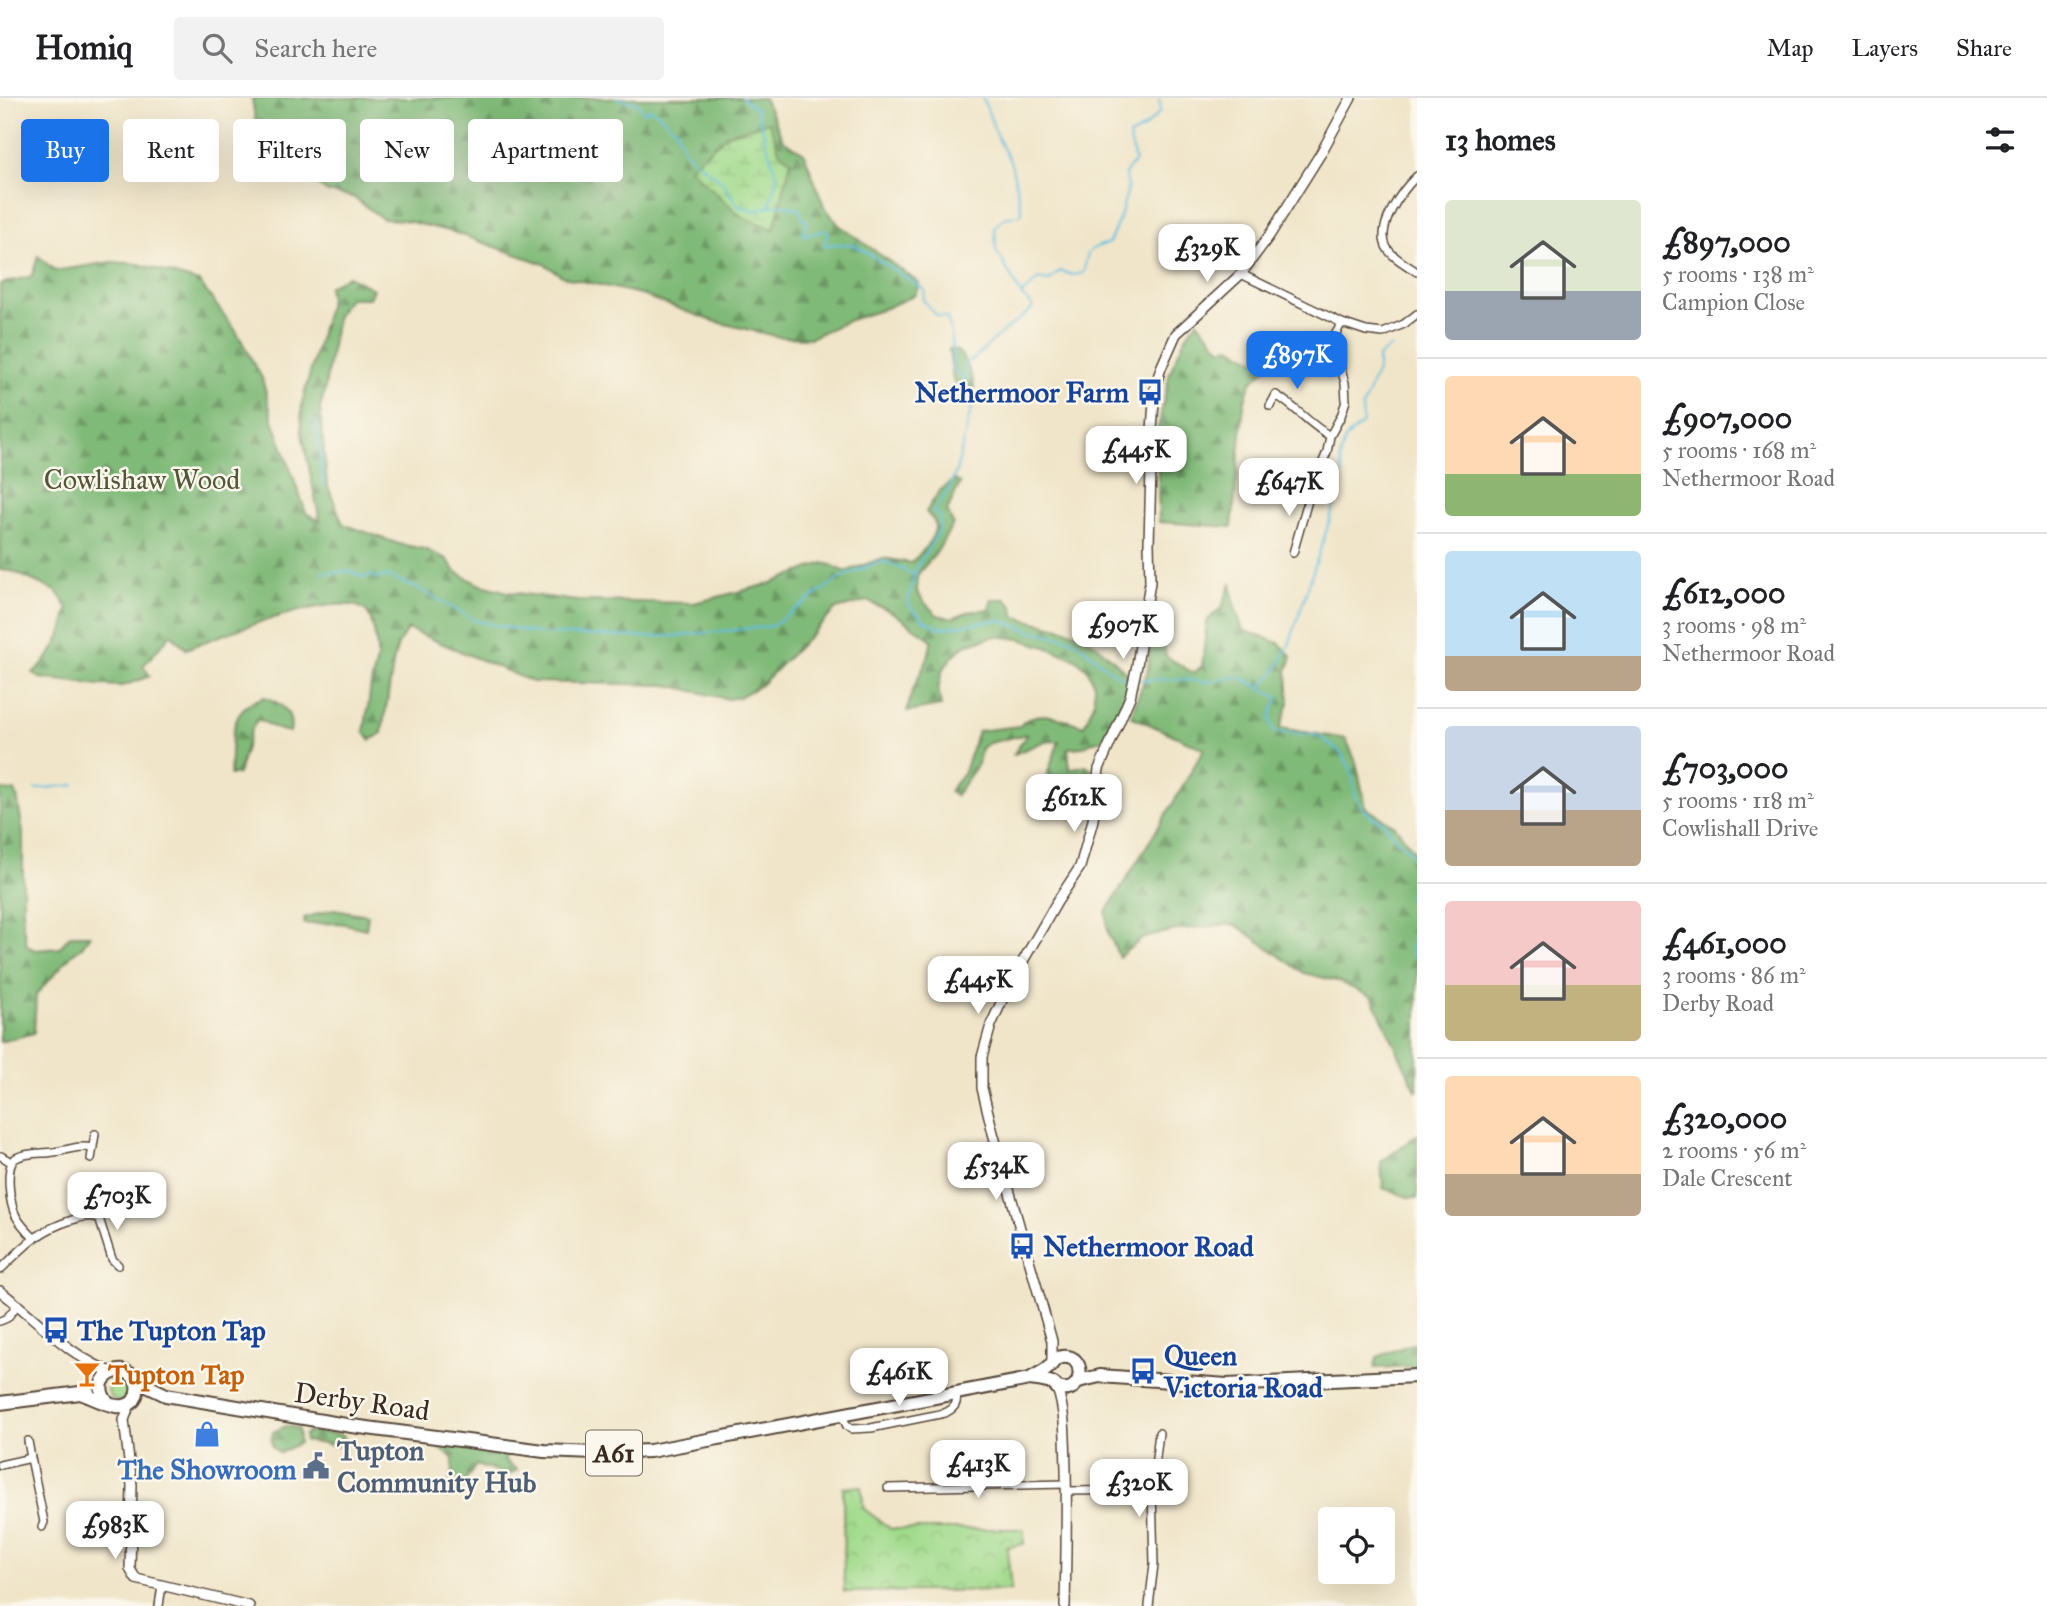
<!DOCTYPE html>
<meta charset="utf-8">
<style>
body{margin:0;font-family:"IM FELL Great Primer",serif;background:#f2f2f2;color:#202124;height:100vh;display:flex;flex-direction:column;font-size:26px;white-space:nowrap}
*{box-sizing:border-box;margin:0}
p{font-size:23px;color:#757577}
.icon{flex:none;width:38px;height:38px;fill:none;stroke:currentColor;stroke-width:2;stroke-linecap:round;stroke-linejoin:round}
.map{position:relative;flex:1;overflow:hidden}
.panel{display:flex;flex-direction:column;background:#fff;width:630px}
.panel>*{flex:none}
.hud{position:absolute;left:21px;top:21px;width:665px;height:63px;display:flex;gap:14px}
.fabs{position:absolute;left:1318px;top:1409px;display:grid;gap:14px}
.fabs a{display:grid;place-items:center;width:77px;height:77px;border-radius:7px;background:#fff;box-shadow:0 7px 28px #0002;font-size:35px}
.price{position:absolute;translate:-50% -60px;padding:0 16px;border-radius:14px;background:#fff;color:#222;font-size:23px;line-height:46px;filter:drop-shadow(0 2px 4px #0008)}
.price::after{content:'';position:absolute;left:50%;top:42px;width:21px;height:16px;margin-left:-10px;background:inherit;clip-path:polygon(0 0,100% 0,50% 100%)}
.price.on{background:#1a73e8;color:#fff}
ul{padding:0;list-style:none}
li{display:flex;align-items:center;gap:21px;height:175px;padding:0 28px}
li+li{border-top:2px solid #e0e0e0}
li span{display:grid;place-items:center;flex:none;width:196px;height:140px;border-radius:7px;color:#555}
li>.icon{margin-inline-start:auto}
span .icon{width:84px;height:84px;fill:#fffc;stroke-width:1}
li b{font-size:30px}
h2{display:flex;justify-content:space-between;align-items:center;height:84px;padding:0 28px;font-size:30px}
.tag{padding:0 24px;border-radius:7px;background:#fff;box-shadow:0 7px 28px #0002;font-size:24px;line-height:63px}
.tag.on{background:#1a73e8;color:#fff}
header{display:flex;align-items:center;gap:42px;box-sizing:border-box;height:98px;padding:0 35px;background:#fff;border-bottom:2px solid #e0e0e0}
header strong{font-size:33px}
nav{display:flex;gap:38px;margin-inline-start:auto;font-size:24px}
.search{width:490px;height:63px;background:#f2f2f2;display:flex;align-items:center;gap:18px;box-sizing:border-box;padding:0 24px;border-radius:7px;color:#757577;font-size:26px}
main{display:flex;flex:1;min-height:0}
.map>svg:first-child{display:block}
</style>
<header>
<strong>Homiq</strong>
<div class="search"><svg class="icon" aria-label="search" viewBox="0 0 24 24"><circle cx="10" cy="10" r="6"/><path d="M15 15l6 6"/></svg>Search here</div>
<nav><a>Map</a><a>Layers</a><a>Share</a></nav>
</header>
<main>
<div class="map">
<svg width="1417" height="1508" viewBox="0 0 1417 1508">
<defs>
<pattern id="forest-firs" width="22" height="20" patternUnits="userSpaceOnUse" patternTransform="scale(1.75)"><rect width="22" height="20" fill="#80ba78"/><path d="M5 1l3.5 6h-7zM16 11l3.5 6h-7z" fill="#6a9762"/></pattern>
<pattern id="wetland-marsh" width="20" height="14" patternUnits="userSpaceOnUse" patternTransform="scale(1.75)"><rect width="20" height="14" fill="#a1da8c"/><path d="M1 5h8M5 5V1M11 12h8M15 12V8" fill="none" stroke="#8cbb78"/></pattern>
<pattern id="park-crowns" width="20" height="18" patternUnits="userSpaceOnUse" patternTransform="scale(1.75)"><rect width="20" height="18" fill="#a1da8c"/><path d="M2 6a3 3 0 1 1 6 0M12 15a3 3 0 1 1 6 0" fill="none" stroke="#8cbb78"/></pattern>
</defs>
<rect width="100%" height="100%" fill="#fbf7ec"/>
<filter id="ink" filterUnits="userSpaceOnUse"><feTurbulence type="fractalNoise" baseFrequency=".0143" numOctaves="2"/><feDisplacementMap in="SourceGraphic" scale="14" xChannelSelector="R" yChannelSelector="G"/><feConvolveMatrix kernelMatrix="1 2 1 2 8 2 1 2 1" color-interpolation-filters="sRGB"/></filter>
<filter id="wash" filterUnits="userSpaceOnUse"><feTurbulence type="fractalNoise" baseFrequency=".00686" numOctaves="4" result="noise"/><feDisplacementMap in="SourceGraphic" scale="28" xChannelSelector="R" yChannelSelector="G"/><feGaussianBlur stdDeviation="1.57" result="paint"/><feColorMatrix in="noise" values="0 0 0 0 0 0 0 0 0 0 0 0 0 0 0 0 0 1.4 0 .05"/><feComposite in="paint" operator="in"/></filter>
<g filter="url(#wash)">
<rect width="100%" height="100%" fill="#f0e5c9"/>
<path fill="#a1da8c" stroke="#6e8255" stroke-width="2" d="M108 1291a12 12 0 1 1 24 0a12 12 0 1 1-24 0Z"/>
<path fill="url(#forest-firs)" stroke="#5e724b" stroke-width="2" d="M252 0H764L783 42 804 55 824 108 839 127 919 185 915 197 881 212 847 223 810 240 779 239 713 223 636 195 564 179 544 166 453 134 403 122 383 121 353 99 328 94 313 84 272 53 257 34Z
M38 158 55 173 112 164 139 166 199 184 236 233 262 280 272 319 306 415 320 423 301 331 302 305 330 201 328 189 348 178 373 191 369 200H349L337 218 324 296 320 310 327 386 343 426 399 446 424 451 447 461 456 474 478 486 508 494 577 503 694 505 769 486 823 465 831 467 845 474 883 460 911 465C920 456 940 437 934 423 932 420 928 417 926 414L940 392 954 382 960 385 947 413 953 426 938 452 918 476 917 493 923 503 937 517 951 520 968 514 989 511 992 501H1006L1013 508 1014 518C1038 527 1067 528 1089 542 1103 551 1115 564 1127 575L1126 596 1102 642 1090 645 1083 649 1068 650 1070 671 1086 667 1093 672V678L1051 689 1046 680 1059 643 1043 644 1014 656 1027 636 989 645 981 650 978 666 955 698 949 693 963 676 978 633 1020 628C1036 607 1063 622 1084 628L1094 605V587L1088 572 1076 561 1046 549 1020 541 995 538 965 547 952 559 942 573 938 592 941 608 907 614C910 595 917 582 926 565 929 558 930 549 932 542L892 514 867 503 836 511 761 587 739 599 728 601 667 587 533 584 408 531 398 546 394 560 382 635 371 642 364 634C367 618 369 602 371 586 373 577 376 568 377 560 378 550 373 520 366 513 342 489 216 539 186 551L171 536 143 568 150 578 123 588 100 587 40 580 33 575C55 556 63 537 68 510L56 493 12 473 0 472V186L32 178Z
M1197 223 1221 251 1230 249 1268 269 1251 284 1244 305 1232 429 1159 424 1157 334 1170 274 1185 240Z
M949 251C963 252 962 260 968 270 972 278 974 282 974 292L967 300 953 282Z
M1231 485 1234 506 1243 532 1279 545 1292 559 1287 573 1289 605 1280 630 1346 641 1356 664 1366 710 1395 728 1417 757V994L1372 899 1337 883 1304 875 1236 827 1228 826 1176 832 1143 840 1119 859 1108 834 1106 814 1172 707 1204 651 1131 618 1148 572 1151 529 1160 532 1166 558 1193 575 1202 568 1207 523 1222 509Z
M264 599C281 605 294 614 290 634L277 631 258 621 251 632 238 676 230 677C232 655 228 628 244 610 248 605 258 602 264 599Z
M0 692 15 693 17 698 23 735V828L27 848 35 852 59 850 71 837H90L82 849 72 856 36 897 34 935 0 944Z
M334 811 368 817 366 831 340 825 304 826V820Z
M1417 1037V1100H1410L1383 1090 1381 1064Z
M1417 1244V1268L1375 1270 1377 1259Z
M286 1328 298 1330 299 1345 280 1355C271 1349 270 1345 273 1334Z
M307 1334 330 1335 344 1338 345 1349 305 1343 304 1338Z
M429 1344 509 1356 504 1362 517 1372 509 1377 476 1367 462 1388 447 1399 453 1372V1360Z"/>
<path fill="url(#wetland-marsh)" stroke="#6e8255" stroke-width="2" d="M769 24 779 53 791 63 774 131 742 119 689 70 728 36Z"/>
<path fill="url(#park-crowns)" stroke="#6e8255" stroke-width="2" d="M861 1388 864 1411 891 1431H1024V1446L1007 1449 1011 1492 844 1494 843 1390Z"/>
<g fill="none" stroke-linecap="round" stroke-linejoin="round">
<path stroke="#61bedf" stroke-width="2" d="M617 0 639 6 644 15 650 11C664 16 663 25 677 31V36L681 42 683 51 694 62 722 83 738 108 757 113C771 106 787 104 801 113V118L808 124 802 134 804 138C810 133 817 137 824 132L828 134 824 147 825 148 834 146 855 147 925 192 923 202 936 217 947 220C955 240 951 251 953 272L964 281
M742 0 756 11 777 79 770 106
M983 0 997 38 1011 65 1022 114 1020 117 1004 120 995 129 996 152 1021 196
M316 323 324 388
M320 475 351 473 364 480 372 477 376 480 387 478 417 490 476 523 540 536 645 539 675 538 772 528 840 480 878 464H887L914 477
M1131 581 1123 580 1111 573 1078 545 1070 541 1031 533 999 522 942 530 925 523 909 507 908 502 917 469 939 433 940 418 933 414 949 391 956 374 973 304 965 282V265L974 261 1000 236 1032 211V207L1021 197 1039 181 1049 183 1060 173 1073 177 1084 175C1086 154 1088 150 1109 145L1121 117 1128 88 1125 76 1135 63 1129 38 1143 31 1161 13 1159 0
M1136 582 1177 581 1209 584 1234 579 1242 580 1279 600C1272 613 1267 619 1274 634L1314 637 1322 640 1341 655 1351 671 1356 699 1362 709 1371 718 1384 725 1395 740 1411 754 1415 764 1416 773 1410 798 1415 829 1411 853 1413 857 1417 860
M1261 589C1275 577 1281 564 1289 547L1337 400 1343 374 1340 361 1345 341 1363 325 1362 310 1378 270V259L1391 249
M35 691 74 687"/>
</g>
</g>
<g filter="url(#ink)">
<g fill="none" stroke-linecap="round" stroke-linejoin="round">
<g stroke="#564638" stroke-width="10">
<path id="minor" d="M1417 78C1402 92 1375 129 1387 150 1393 160 1407 167 1417 174
M1241 176 1342 225 1366 233 1383 235 1404 226 1417 216
M1270 308 1276 297C1296 309 1309 326 1330 338
M1261 369 1260 384 1311 392
M1293 455 1311 392 1327 354 1330 338 1341 318 1346 303 1345 285 1340 267 1330 250 1333 240 1342 225
M1 1058 11 1064
M91 1061 95 1036
M34 1140C27 1133 20 1126 16 1118 10 1108 4 1067 16 1060 28 1054 42 1056 54 1054 70 1052 76 1047 93 1050
M118 1167 112 1161 99 1120 105 1110 122 1104
M0 1172C25 1148 37 1133 72 1122 81 1119 88 1117 99 1120
M0 1223 7 1220 18 1206
M842 1318 847 1328 851 1331 871 1330 945 1315C955 1310 958 1306 956 1295
M28 1343 31 1360
M0 1367 31 1360 44 1424 42 1429
M888 1390 1066 1386
M1067 1393 1152 1392
M159 1508 162 1487
M1149 1508 1154 1466 1152 1392 1159 1335"/>
</g>
<g stroke="#564638" stroke-width="12">
<path id="tertiary" d="M0 1193C35 1219 72 1261 112 1274
M1052 1264V1243L993 1035 982 990V959L991 927 1008 889 1057 804 1080 769 1093 722 1099 671 1130 599 1137 567 1150 484 1149 446 1152 332 1155 289 1161 270 1176 236 1241 176 1269 138 1321 55 1351 0
M1057 1290C1066 1316 1065 1343 1066 1371 1067 1417 1066 1462 1065 1508
M130 1306 124 1322 132 1387 130 1471 136 1481 249 1508"/>
</g>
<g stroke="#564638" stroke-width="16">
<path id="trunk" d="M135 1282 166 1297 352 1328 544 1353 595 1355 650 1353 1030 1281C1036 1277 1044 1274 1049 1269 1054 1264 1054 1260 1062 1259 1086 1255 1085 1295 1062 1291 1052 1289 1060 1289 1052 1285 1046 1283 1037 1282 1030 1281
M1078 1283 1100 1278 1227 1287 1417 1278
M83 1296C97 1301 123 1317 134 1302 137 1297 138 1291 137 1286 129 1259 86 1278 107 1304
M0 1305 88 1294"/>
</g>
<use href="#minor" stroke="#fff" stroke-width="7"/>
<use href="#tertiary" stroke="#fff" stroke-width="9"/>
<use href="#trunk" stroke="#fff" stroke-width="12"/>
</g>
</g>
<defs>
<g id="bus-bare" transform="scale(2.1)"><path d="M-5-6H5V4H4V6H2V4H-2V6H-4V4H-5ZM-3.5-4V0h7V-4ZM-3.5 1.2v1.5H-2V1.2ZM2 1.2v1.5H3.5V1.2Z" fill="#1a4fb4" stroke="#fbf7ec" stroke-width="2.5" paint-order="stroke"/></g>
<g id="bar-bare" transform="scale(2.1)"><path d="M-6-5H6L.8 .8V4.5H3.5V6h-7V4.5H-.8V.8Z" fill="#e8710a" stroke="#fbf7ec" stroke-width="2.5" paint-order="stroke"/></g>
<g id="shop-bare" transform="scale(2.1)"><path d="M-5-2.5h2.3a2.7 3.5 0 0 1 5.4 0H5L5.5 6h-11ZM-1.5-2.5h3a1.5 2.3 0 0 0-3 0Z" fill="#3f7fe0" stroke="#fbf7ec" stroke-width="2.5" paint-order="stroke"/></g>
<g id="civic-bare" transform="scale(2.1)"><path d="M-.6-6.5H3V-4.5H.6V-3L4-1V1h2V6H-6V1h2V-1L-.6-3ZM-1.2 2.5V6h2.4V2.5Z" fill="#5c6f8a" stroke="#fbf7ec" stroke-width="2.5" paint-order="stroke"/></g>
</defs>
<g fill-rule="evenodd">
<use href="#bus-bare" x="1150" y="294"/>
<use href="#bus-bare" x="1022" y="1148"/>
<use href="#bus-bare" x="56" y="1232"/>
<use href="#bus-bare" x="1143" y="1273"/>
<use href="#bar-bare" x="87" y="1276"/>
<use href="#shop-bare" x="207" y="1336"/>
<use href="#civic-bare" x="316" y="1368"/>
</g>
<g text-anchor="middle" stroke-width="5" stroke-linejoin="round" paint-order="stroke">
<rect fill="#fbf7ec" stroke="#75685c" stroke-width="2" x="586" y="1332.5" width="56" height="45" rx="5"/>
<g font-size="26" font-weight="bold" fill="#3b2a1e">
<text x="614" y="1364">A61</text>
</g>
<g font-size="28" font-weight="bold" fill="#164399" stroke="#fbf7ec" text-anchor="start">
<text x="1129" y="304" text-anchor="end">Nethermoor Farm</text>
<text x="1043" y="1158">Nethermoor Road</text>
<text x="77" y="1242">The Tupton Tap</text>
<text x="1164" y="1267">Queen<tspan x="1164" dy="32">Victoria Road</tspan></text>
</g>
<g font-size="28" fill="#54563a" stroke="#fbf7ec">
<text x="142" y="391">Cowlishaw Wood</text>
</g>
<g font-size="28" font-weight="bold" fill="#c56008" stroke="#fbf7ec" text-anchor="start">
<text x="108" y="1286">Tupton Tap</text>
</g>
<g font-size="28" fill="#3b2a1e" stroke="#fbf7ec">
<text transform="translate(362 1303) rotate(8)" y="10">Derby Road</text>
</g>
<g font-size="28" font-weight="bold" fill="#4e5e75" stroke="#fbf7ec" text-anchor="start">
<text x="337" y="1362">Tupton<tspan x="337" dy="32">Community Hub</tspan></text>
</g>
<g font-size="28" font-weight="bold" fill="#366cbe" stroke="#fbf7ec">
<text x="207" y="1381">The Showroom</text>
</g>
</g>
</svg>
<div class="fabs">
<a><svg class="icon" aria-label="locate" viewBox="0 0 24 24"><circle cx="12" cy="12" r="6"/><path d="M12 2v4M12 18v4M2 12h4M18 12h4"/></svg></a>
</div>
<b class="price" style="left:1207px;top:186px">£329K</b>
<b class="price on" style="left:1297px;top:293px">£897K</b>
<b class="price" style="left:1136px;top:388px">£445K</b>
<b class="price" style="left:1289px;top:420px">£647K</b>
<b class="price" style="left:1123px;top:563px">£907K</b>
<b class="price" style="left:1074px;top:736px">£612K</b>
<b class="price" style="left:978px;top:918px">£445K</b>
<b class="price" style="left:996px;top:1104px">£534K</b>
<b class="price" style="left:117px;top:1134px">£703K</b>
<b class="price" style="left:899px;top:1310px">£461K</b>
<b class="price" style="left:978px;top:1402px">£413K</b>
<b class="price" style="left:1139px;top:1421px">£320K</b>
<b class="price" style="left:115px;top:1463px">£983K</b>
<div class="hud">
<a class="tag on">Buy</a>
<a class="tag">Rent</a>
<a class="tag">Filters</a>
<a class="tag">New</a>
<a class="tag">Apartment</a>
</div>
</div>
<section class="panel">
<h2>13 homes<svg class="icon" aria-label="filters" viewBox="0 0 24 24"><path d="M4 7h16M4 17h16"/><circle cx="9" cy="7" r="2"/><circle cx="15" cy="17" r="2"/></svg></h2>
<ul>
<li><span style="background:linear-gradient(#dfe7d0 65%,#9aa5b1 0)"><svg class="icon" aria-label="home" viewBox="0 0 24 24"><path d="M3 11l9-7 9 7M6 9v11h12V9"/></svg></span><div><b>£897,000</b><p>5 rooms · 138 m²</p><p>Campion Close</p></div></li>
<li><span style="background:linear-gradient(#ffd9b3 70%,#8fb573 0)"><svg class="icon" aria-label="home" viewBox="0 0 24 24"><path d="M3 11l9-7 9 7M6 9v11h12V9"/></svg></span><div><b>£907,000</b><p>5 rooms · 168 m²</p><p>Nethermoor Road</p></div></li>
<li><span style="background:linear-gradient(#bfe0f5 75%,#b9a48a 0)"><svg class="icon" aria-label="home" viewBox="0 0 24 24"><path d="M3 11l9-7 9 7M6 9v11h12V9"/></svg></span><div><b>£612,000</b><p>3 rooms · 98 m²</p><p>Nethermoor Road</p></div></li>
<li><span style="background:linear-gradient(#c9d6e8 60%,#b9a48a 0)"><svg class="icon" aria-label="home" viewBox="0 0 24 24"><path d="M3 11l9-7 9 7M6 9v11h12V9"/></svg></span><div><b>£703,000</b><p>5 rooms · 118 m²</p><p>Cowlishall Drive</p></div></li>
<li><span style="background:linear-gradient(#f6c9c9 60%,#c2b280 0)"><svg class="icon" aria-label="home" viewBox="0 0 24 24"><path d="M3 11l9-7 9 7M6 9v11h12V9"/></svg></span><div><b>£461,000</b><p>3 rooms · 86 m²</p><p>Derby Road</p></div></li>
<li><span style="background:linear-gradient(#ffd9b3 70%,#b9a48a 0)"><svg class="icon" aria-label="home" viewBox="0 0 24 24"><path d="M3 11l9-7 9 7M6 9v11h12V9"/></svg></span><div><b>£320,000</b><p>2 rooms · 56 m²</p><p>Dale Crescent</p></div></li>
</ul>
</section>
</main>
